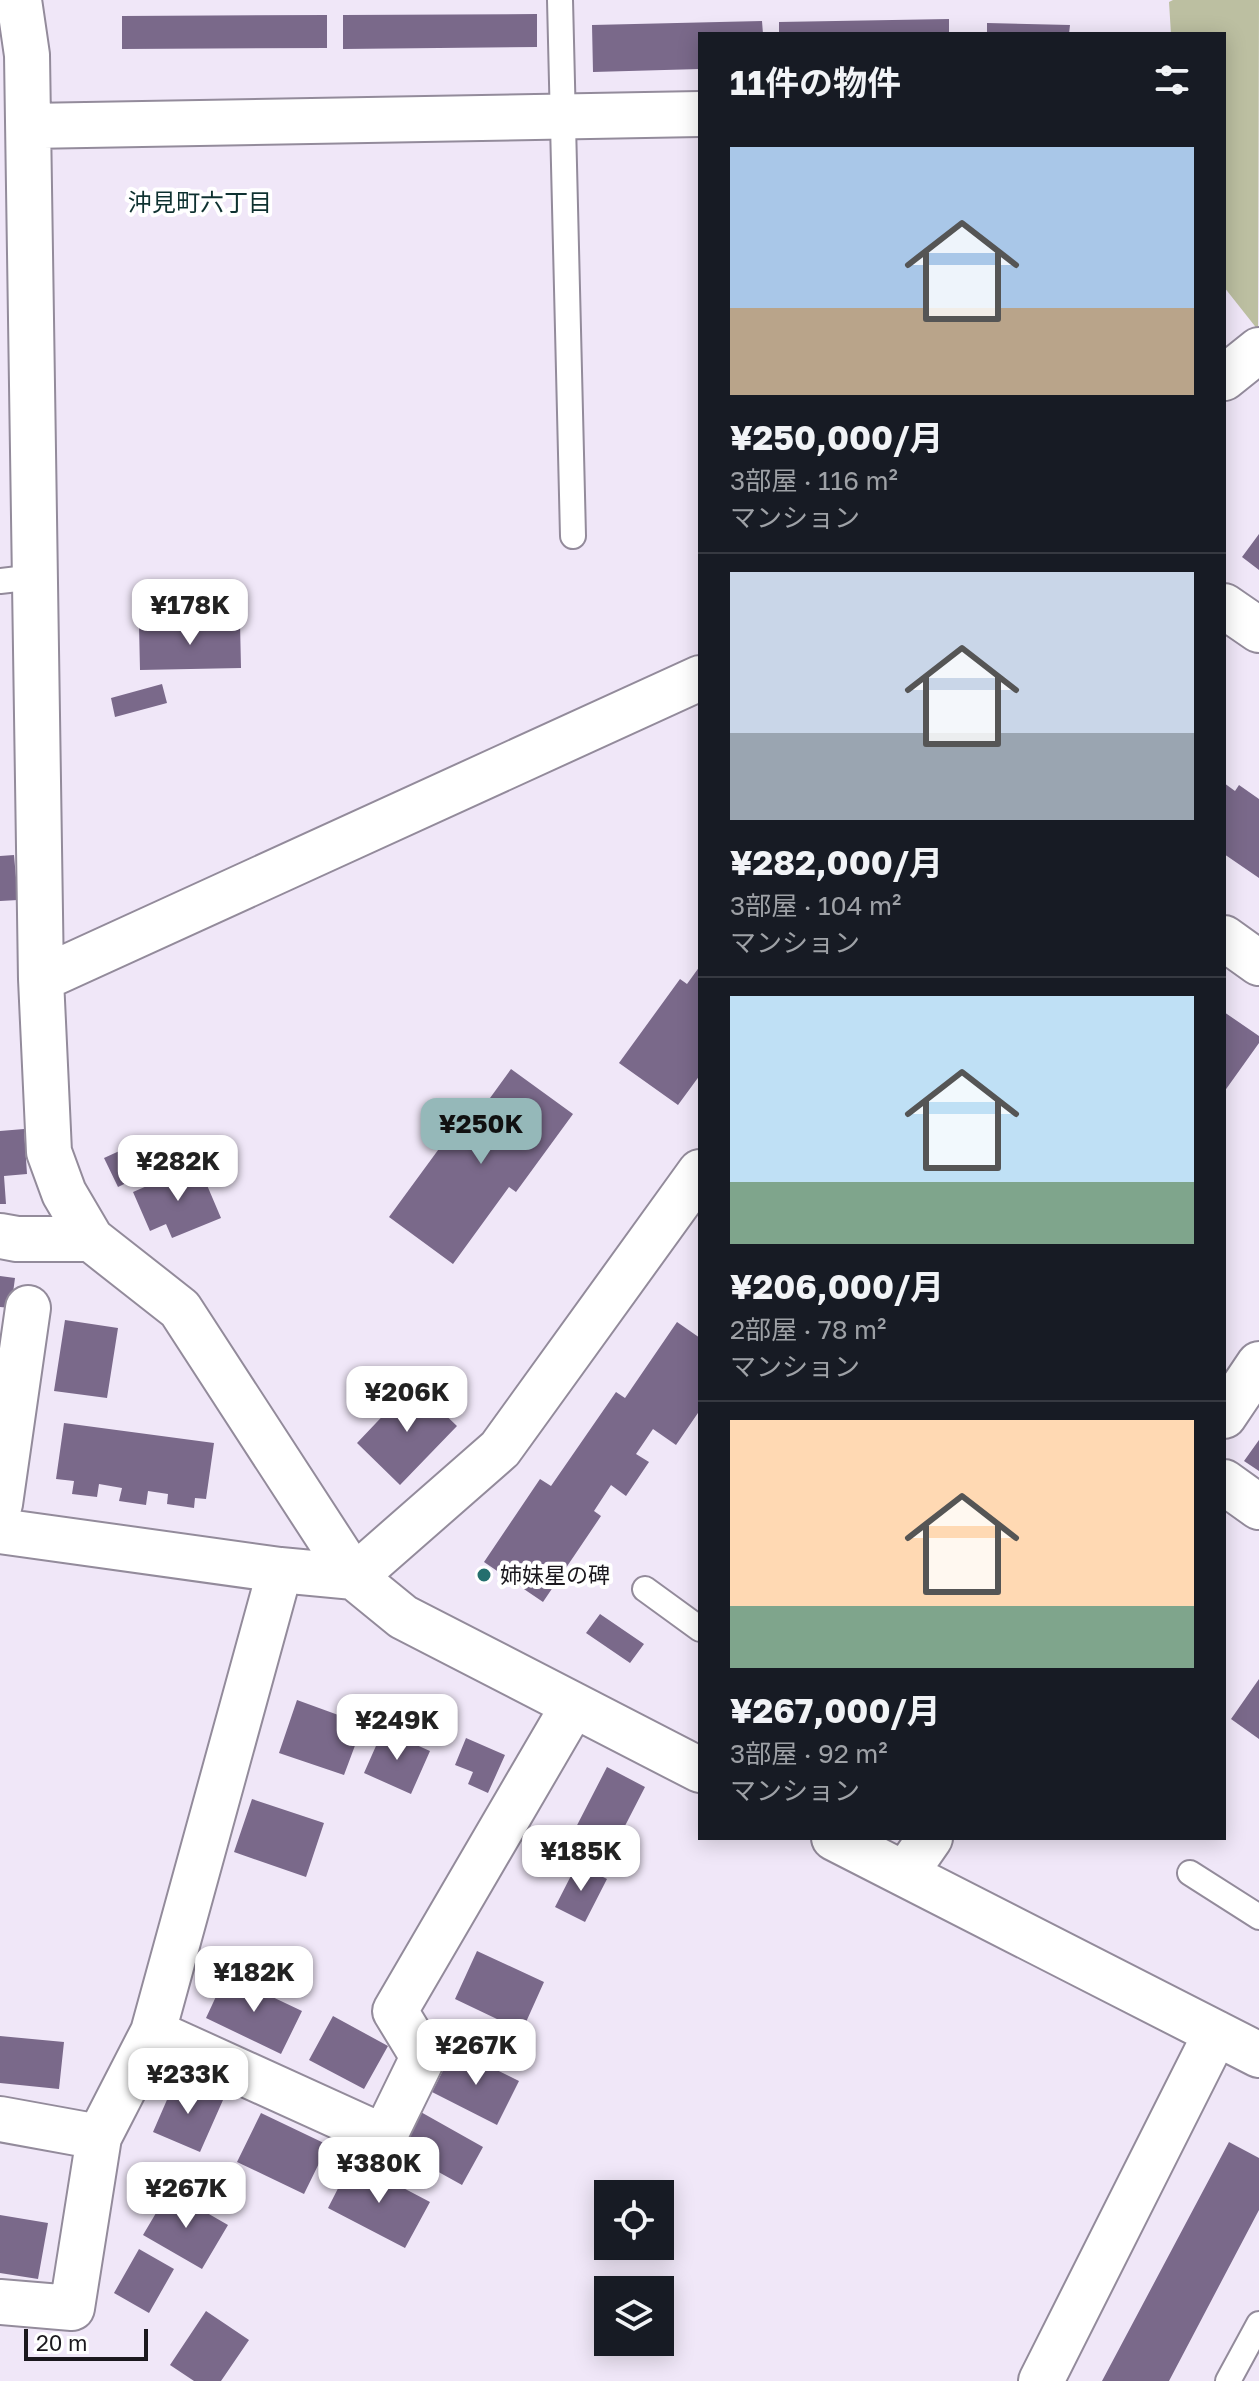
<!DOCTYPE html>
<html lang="ja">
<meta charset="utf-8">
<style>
body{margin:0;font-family:"Golos Text","Noto Sans JP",sans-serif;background:#20242c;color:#f1f3f6;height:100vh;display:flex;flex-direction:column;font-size:30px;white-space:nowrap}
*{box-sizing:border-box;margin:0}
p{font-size:26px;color:#9ea1a6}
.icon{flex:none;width:44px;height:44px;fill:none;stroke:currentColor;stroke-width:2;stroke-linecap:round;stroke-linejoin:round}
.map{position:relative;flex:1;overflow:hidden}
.panel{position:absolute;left:698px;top:32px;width:528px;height:1808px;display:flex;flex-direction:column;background:#171b24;border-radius:0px;box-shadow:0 4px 20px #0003}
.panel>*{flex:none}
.controls{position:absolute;left:594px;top:2180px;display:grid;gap:16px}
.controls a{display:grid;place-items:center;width:80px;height:80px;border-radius:0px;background:#171b24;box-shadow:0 4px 20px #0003;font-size:40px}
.scale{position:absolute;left:24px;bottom:20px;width:124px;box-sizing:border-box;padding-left:8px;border:4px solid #1b181e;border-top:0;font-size:22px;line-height:28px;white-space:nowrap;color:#1b181e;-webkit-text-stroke:6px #fff;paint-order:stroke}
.price{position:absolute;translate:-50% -68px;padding:0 18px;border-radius:16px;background:#fff;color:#222;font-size:26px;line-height:52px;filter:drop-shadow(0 2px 4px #0008)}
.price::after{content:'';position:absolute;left:50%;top:48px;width:24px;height:18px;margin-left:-12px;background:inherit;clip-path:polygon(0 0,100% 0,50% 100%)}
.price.active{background:#95b8b9;color:#111}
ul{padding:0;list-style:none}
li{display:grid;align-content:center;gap:16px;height:424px;padding:0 32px}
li+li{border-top:2px solid #363941}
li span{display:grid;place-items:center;height:248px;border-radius:0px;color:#555}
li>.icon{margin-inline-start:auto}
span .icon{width:144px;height:144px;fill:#fffc;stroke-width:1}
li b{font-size:34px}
h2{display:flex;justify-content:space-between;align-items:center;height:96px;padding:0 32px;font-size:34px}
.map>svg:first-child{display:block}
</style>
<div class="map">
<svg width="1259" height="2381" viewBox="0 0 1259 2381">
<rect width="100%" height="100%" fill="#f0e7f8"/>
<path fill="#bcbfa1" d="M1173 0H1259L1258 330 1224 287V34H1171L1169 2Z"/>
<path fill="#7a698a" d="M537 14V47L343 49V15Z
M327 15V48L122 49V16Z
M949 19V34H779V22Z
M762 21 763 34H700V69L593 72 592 25Z
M987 23 1070 25 1069 34H987Z
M1259 534V570L1242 557Z
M240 623 241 668 140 670 139 626Z
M162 684 167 703 115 717 111 698Z
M1224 783 1235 791 1239 785 1259 799V878L1224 854Z
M14 855 18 900 0 901V856Z
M700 966V1075L678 1105 619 1063 680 979 687 984Z
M1224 1012 1259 1036V1043L1224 1092Z
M511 1069 573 1114 516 1192 509 1187 453 1264 389 1217 452 1131 461 1138Z
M24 1129 27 1174 4 1176 6 1204H0V1131Z
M139 1142 153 1170 118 1187 104 1158Z
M198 1164 221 1218 172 1238 166 1224 150 1231 133 1192Z
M0 1276 15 1278 11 1308 0 1307Z
M65 1320 118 1328 107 1398 54 1391Z
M677 1322 700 1338V1410L676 1445 653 1429 636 1454 649 1462 626 1496 611 1485 594 1511 601 1516 543 1602 484 1562 540 1479 551 1486 616 1392 625 1398Z
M413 1384 457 1426 400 1485 357 1443Z
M64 1423 214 1443 206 1499 195 1498 194 1508 167 1504 168 1494 148 1491 146 1505 119 1501 122 1488 99 1484 97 1497 72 1494 74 1481 56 1479Z
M1259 1440V1471L1244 1461Z
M600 1614 644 1644 630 1663 586 1633Z
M1259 1679V1739L1231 1719Z
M297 1700 363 1724 344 1775 279 1753Z
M383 1730 430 1751 411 1794 364 1773Z
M466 1738 505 1755 488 1793 468 1784 473 1772 455 1765Z
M607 1767 645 1787 610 1855 572 1835Z
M252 1799 324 1823 306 1877 234 1852Z
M577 1864 607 1879 585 1922 555 1907Z
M477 1951 544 1982 522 2031 455 1999Z
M226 1975 302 2011 281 2054 206 2018Z
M333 2016 388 2046 364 2089 309 2060Z
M0 2036 64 2042 59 2089 0 2083Z
M454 2049 519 2081 497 2125 432 2092Z
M176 2079 223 2100 200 2152 153 2132Z
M419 2111 483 2147 462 2185 397 2149Z
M261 2113 328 2145 304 2194 237 2162Z
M1229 2142 1259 2158V2210L1169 2381H1102Z
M352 2161 430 2202 405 2248 328 2208Z
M169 2191 228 2225 202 2269 143 2235Z
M0 2215 48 2223 38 2279 0 2273Z
M139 2249 174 2269 149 2313 114 2293Z
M206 2311 249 2340 221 2381H194L170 2365Z"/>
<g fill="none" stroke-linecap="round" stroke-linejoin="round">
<g stroke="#938b9b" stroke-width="28">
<path id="service" d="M560 0 573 536
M0 581 35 577
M645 1589 700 1629
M1190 1873 1259 1917
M1228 2381 1259 2324"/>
</g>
<g stroke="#938b9b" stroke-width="48">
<path id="minor" d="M19 0 27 55 41 979 49 1152 64 1193 91 1239 180 1309 354 1577 403 1617 700 1770
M29 126 700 114
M1224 378 1259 350
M1224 606 1259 630
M1224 938 1259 963
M41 979 700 678
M0 1236 17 1239H91
M1224 1416 1259 1364
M1224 1482 1259 1507
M0 1504 28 1308
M0 1531 280 1570 354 1577 500 1449 700 1172
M834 1838 1259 2055
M905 1874 930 1838
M153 2032 384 2137 423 2057 395 2011 573 1706
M0 2119 99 2137
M0 2302 72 2308 99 2137 153 2032 280 1570
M1041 2381 1216 2033"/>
</g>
<use href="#service" stroke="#fff" stroke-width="24"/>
<use href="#minor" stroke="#fff" stroke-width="44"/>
</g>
<circle fill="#246f6e" stroke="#fff" stroke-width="3" cx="484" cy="1575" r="8"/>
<g text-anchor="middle" stroke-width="8" stroke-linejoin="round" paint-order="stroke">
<g font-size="22" fill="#1b181e" stroke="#fff" text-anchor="start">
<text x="500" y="1583">姉妹星の碑</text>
</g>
<g font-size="24" fill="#0e3130" stroke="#fff">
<text x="200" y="211">沖見町六丁目</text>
</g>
</g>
</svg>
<div class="controls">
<a><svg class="icon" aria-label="locate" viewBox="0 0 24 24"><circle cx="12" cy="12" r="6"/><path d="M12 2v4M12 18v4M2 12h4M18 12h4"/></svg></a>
<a><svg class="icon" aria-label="layers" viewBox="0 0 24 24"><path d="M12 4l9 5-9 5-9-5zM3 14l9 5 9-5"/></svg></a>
</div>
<div class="scale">20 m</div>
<b class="price" style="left:190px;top:647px">¥178K</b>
<b class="price active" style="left:481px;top:1166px">¥250K</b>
<b class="price" style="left:178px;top:1203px">¥282K</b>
<b class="price" style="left:407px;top:1434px">¥206K</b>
<b class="price" style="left:397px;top:1762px">¥249K</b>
<b class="price" style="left:581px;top:1893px">¥185K</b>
<b class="price" style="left:254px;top:2014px">¥182K</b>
<b class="price" style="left:476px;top:2087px">¥267K</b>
<b class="price" style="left:188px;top:2116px">¥233K</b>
<b class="price" style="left:379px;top:2205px">¥380K</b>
<b class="price" style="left:186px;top:2230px">¥267K</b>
<section class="panel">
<h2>11件の物件<svg class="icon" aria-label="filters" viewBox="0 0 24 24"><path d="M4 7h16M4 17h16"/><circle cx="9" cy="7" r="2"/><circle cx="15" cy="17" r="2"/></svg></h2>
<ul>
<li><span style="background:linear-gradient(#a9c7e8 65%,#b9a48a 0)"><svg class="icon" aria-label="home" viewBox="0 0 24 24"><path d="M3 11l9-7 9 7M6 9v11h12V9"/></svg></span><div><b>¥250,000/月</b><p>3部屋 · 116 m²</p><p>マンション</p></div></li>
<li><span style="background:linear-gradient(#c9d6e8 65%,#9aa5b1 0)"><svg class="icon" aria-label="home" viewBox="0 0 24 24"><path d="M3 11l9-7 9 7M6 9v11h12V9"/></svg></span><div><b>¥282,000/月</b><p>3部屋 · 104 m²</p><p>マンション</p></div></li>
<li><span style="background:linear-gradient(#bfe0f5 75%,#7fa58c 0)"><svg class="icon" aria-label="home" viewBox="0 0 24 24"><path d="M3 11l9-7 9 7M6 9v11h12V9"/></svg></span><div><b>¥206,000/月</b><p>2部屋 · 78 m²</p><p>マンション</p></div></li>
<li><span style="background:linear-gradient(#ffd9b3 75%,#7fa58c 0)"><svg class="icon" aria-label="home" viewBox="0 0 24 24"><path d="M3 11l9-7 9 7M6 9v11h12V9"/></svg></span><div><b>¥267,000/月</b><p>3部屋 · 92 m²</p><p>マンション</p></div></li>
</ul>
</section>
</div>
